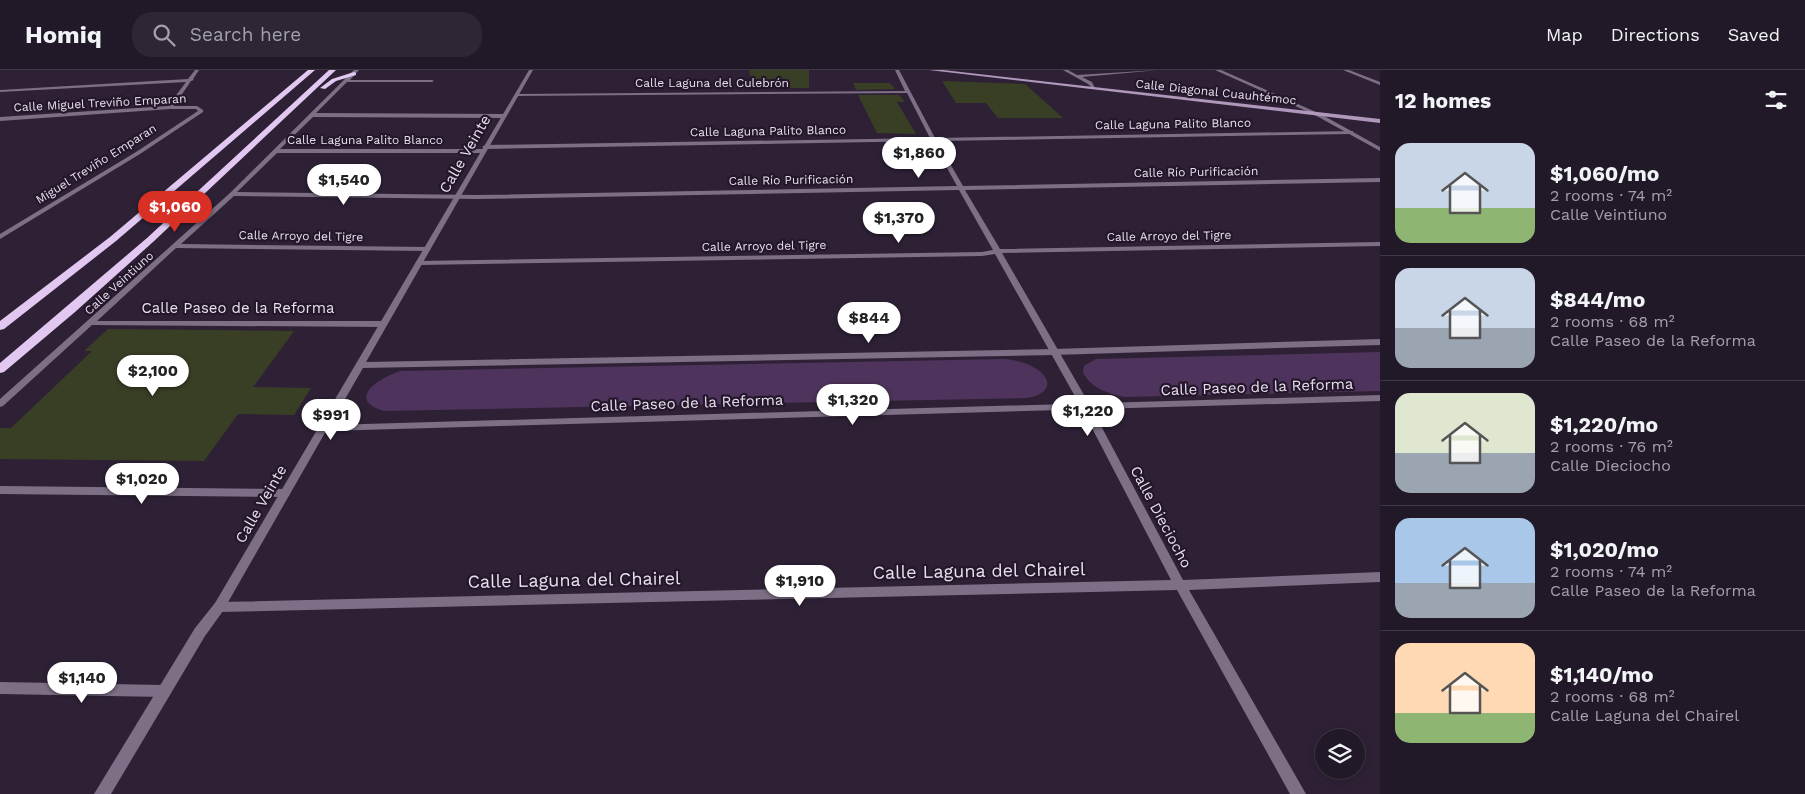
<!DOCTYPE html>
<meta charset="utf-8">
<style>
body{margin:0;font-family:"Work Sans",sans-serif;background:#2e2634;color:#f1f3f6;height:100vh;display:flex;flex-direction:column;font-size:19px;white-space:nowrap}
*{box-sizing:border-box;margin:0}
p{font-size:16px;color:#a2a0a8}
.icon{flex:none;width:28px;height:28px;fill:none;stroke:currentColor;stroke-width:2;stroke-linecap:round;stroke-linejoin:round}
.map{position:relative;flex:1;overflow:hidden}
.panel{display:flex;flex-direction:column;background:#221928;width:425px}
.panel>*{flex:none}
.controls{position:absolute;left:1315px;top:659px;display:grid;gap:10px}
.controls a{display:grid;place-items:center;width:50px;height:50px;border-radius:50%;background:#221928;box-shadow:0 2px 8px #0003,0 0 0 1px #3f3845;font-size:25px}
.price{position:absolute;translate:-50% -42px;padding:0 11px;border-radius:18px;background:#fff;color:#222;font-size:16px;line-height:32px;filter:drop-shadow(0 1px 2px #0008)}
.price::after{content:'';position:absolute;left:50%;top:30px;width:15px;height:11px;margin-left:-8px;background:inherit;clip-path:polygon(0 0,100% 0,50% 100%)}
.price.current{background:#d93025;color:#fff}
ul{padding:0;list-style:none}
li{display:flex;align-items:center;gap:15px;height:125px;padding:0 15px}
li+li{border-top:1px solid #3f3845}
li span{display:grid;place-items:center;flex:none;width:140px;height:100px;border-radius:15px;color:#555}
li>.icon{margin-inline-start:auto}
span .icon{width:60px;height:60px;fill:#fffc;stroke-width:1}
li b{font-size:21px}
h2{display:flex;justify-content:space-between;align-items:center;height:60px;padding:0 15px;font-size:21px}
header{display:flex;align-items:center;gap:30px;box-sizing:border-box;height:70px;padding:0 25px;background:#221928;border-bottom:1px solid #3f3845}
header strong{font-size:24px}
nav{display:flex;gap:28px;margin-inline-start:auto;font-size:18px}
.search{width:350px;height:45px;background:#2e2634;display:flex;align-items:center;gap:12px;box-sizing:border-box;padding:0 18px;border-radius:20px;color:#a2a0a8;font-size:19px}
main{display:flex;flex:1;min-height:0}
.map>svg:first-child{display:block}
</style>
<header>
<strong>Homiq</strong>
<div class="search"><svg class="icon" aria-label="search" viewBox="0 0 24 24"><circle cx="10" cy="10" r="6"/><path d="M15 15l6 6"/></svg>Search here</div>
<nav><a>Map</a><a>Directions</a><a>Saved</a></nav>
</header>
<main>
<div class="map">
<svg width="1380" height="724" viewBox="0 0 1380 724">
<rect width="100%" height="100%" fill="#2e2136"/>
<path fill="#4e345c" d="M1380 282V321L1125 327C1109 324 1090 318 1083 302L1084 296 1096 289Z
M1004 289C1014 290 1025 292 1035 298 1056 311 1048 325 1027 328L385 341C344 330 380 307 401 301Z"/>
<path fill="#393f25" d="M749 0H809V18H753Z
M942 11 1025 14 1063 48H998L986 33H956Z
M853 13H890L895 19 856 20Z
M858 25H899L905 32H897L916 64 877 63Z
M108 259 294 261 253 317 311 318 294 345 238 344 204 391 0 389V358H11L92 281H84Z"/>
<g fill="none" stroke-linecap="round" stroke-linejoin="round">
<path fill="#7d6f85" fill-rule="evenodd" d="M195 0H199L193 9 194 10 191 11 174 36H197L203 40V42L140 84 0 169V164L136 82 198 41 196 39H170L0 51V47L168 36 186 12 0 22V20L188 9Z
M354 0H359L350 10H432L434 11 432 12H347L316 43 504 44 507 46 504 48 313 47 280 79H483L486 81 483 83H277L237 122 478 125 957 116 932 71 485 79 482 77 485 75 930 68 907 23 516 26 514 25 516 24 905 21 895 0H899L935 68 1353 61V63L1351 64 937 71 963 116 1380 108V112L965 120 1000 179 1380 172V176L1002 183 1091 337 1183 510 1380 502V512L1189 520 1306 724H1290L1177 520 219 542 215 541 213 537 215 533 219 532 1171 510 1081 337 995 184 982 186 419 195 415 193 419 191 982 182 993 180 959 120 478 129 234 126 181 174 427 177 431 179 427 181 176 178 97 251H383L387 254 383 257 92 255 3 336 0 337V329L230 123Z
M1063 0H1068L1077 5 1159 0 1082 7 1092 12 1095 18 1093 19 1088 14Z
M1215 0H1221L1318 43 1313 44Z
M1343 0H1349L1380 12V15Z
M0 416 285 419 289 420 290 423 289 426 285 427 0 424Z
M0 612 164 615 169 617 171 621 169 625 164 627 0 624Z"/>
<path fill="#7d6f85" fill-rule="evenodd" d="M529 0H533L366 292 1053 279 1380 269V275L1053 285 363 298 330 355 1380 325V331L326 361 223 541 205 566 111 724H94L195 558 215 533Z
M1313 42H1317L1380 77V81L1313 44Z"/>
<path fill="#af98bc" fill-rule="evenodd" d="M929 0H943L1380 49V53Z"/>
<path fill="#e2c8f1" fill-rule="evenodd" d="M308 0H315L116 171 4 259 0 260V251L110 167Z
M329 0H336L153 172 75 242 4 302 0 303V293L147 168Z
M354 2 356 3V5L336 11 325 19 320 18 332 9Z"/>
</g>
<g text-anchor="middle" stroke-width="4.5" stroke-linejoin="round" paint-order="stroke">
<g font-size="12" fill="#e8dfed" stroke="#24172c">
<text x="712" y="17">Calle Laguna del Culebrón</text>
<text transform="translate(1216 22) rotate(6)" y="4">Calle Diagonal Cuauhtémoc</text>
<text transform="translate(100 33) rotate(-3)" y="4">Calle Miguel Treviño Emparan</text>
<text transform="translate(1173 54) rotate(-1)" y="4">Calle Laguna Palito Blanco</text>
<text transform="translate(768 61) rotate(-1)" y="4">Calle Laguna Palito Blanco</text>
<text x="365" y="74">Calle Laguna Palito Blanco</text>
<text transform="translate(96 94) rotate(-32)" y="4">Miguel Treviño Emparan</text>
<text transform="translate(1196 102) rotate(-1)" y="4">Calle Río Purificación</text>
<text transform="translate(791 110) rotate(-1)" y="4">Calle Río Purificación</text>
<text transform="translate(301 166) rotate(1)" y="4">Calle Arroyo del Tigre</text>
<text transform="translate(1169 166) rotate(-1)" y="4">Calle Arroyo del Tigre</text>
<text transform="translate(764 176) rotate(-1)" y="4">Calle Arroyo del Tigre</text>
<text transform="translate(119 213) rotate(-42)" y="4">Calle Veintiuno</text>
</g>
<g font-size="15" fill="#e8dfed" stroke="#24172c">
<text transform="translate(465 84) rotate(-60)" y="5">Calle Veinte</text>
<text x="238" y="243">Calle Paseo de la Reforma</text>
<text transform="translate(1257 317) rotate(-2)" y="5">Calle Paseo de la Reforma</text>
<text transform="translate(687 333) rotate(-2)" y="5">Calle Paseo de la Reforma</text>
<text transform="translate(261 434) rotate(-60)" y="5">Calle Veinte</text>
<text transform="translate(1161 447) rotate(62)" y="5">Calle Dieciocho</text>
</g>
<g font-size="18" fill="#e8dfed" stroke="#24172c">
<text transform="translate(979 501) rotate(-1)" y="6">Calle Laguna del Chairel</text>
<text transform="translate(574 510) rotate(-1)" y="6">Calle Laguna del Chairel</text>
</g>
</g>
</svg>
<div class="controls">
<a><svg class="icon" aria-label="layers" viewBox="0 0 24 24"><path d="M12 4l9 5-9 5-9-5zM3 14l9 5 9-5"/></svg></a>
</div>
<b class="price" style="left:919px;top:109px">$1,860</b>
<b class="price" style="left:344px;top:136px">$1,540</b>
<b class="price current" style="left:175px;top:163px">$1,060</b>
<b class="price" style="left:899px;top:174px">$1,370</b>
<b class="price" style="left:869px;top:274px">$844</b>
<b class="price" style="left:153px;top:327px">$2,100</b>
<b class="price" style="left:853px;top:356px">$1,320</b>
<b class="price" style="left:1088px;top:367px">$1,220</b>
<b class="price" style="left:331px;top:371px">$991</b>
<b class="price" style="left:142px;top:435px">$1,020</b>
<b class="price" style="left:800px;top:537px">$1,910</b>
<b class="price" style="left:82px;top:634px">$1,140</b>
</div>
<section class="panel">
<h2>12 homes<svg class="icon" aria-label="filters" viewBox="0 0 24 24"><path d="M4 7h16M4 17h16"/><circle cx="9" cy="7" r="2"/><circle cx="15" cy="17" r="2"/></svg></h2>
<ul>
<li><span style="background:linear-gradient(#c9d6e8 65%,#8fb573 0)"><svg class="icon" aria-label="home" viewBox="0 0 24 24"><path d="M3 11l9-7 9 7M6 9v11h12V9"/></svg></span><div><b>$1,060/mo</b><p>2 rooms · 74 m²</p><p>Calle Veintiuno</p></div></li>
<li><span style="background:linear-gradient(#c9d6e8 60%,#9aa5b1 0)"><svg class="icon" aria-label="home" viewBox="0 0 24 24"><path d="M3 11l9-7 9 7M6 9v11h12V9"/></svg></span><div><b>$844/mo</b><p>2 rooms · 68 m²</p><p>Calle Paseo de la Reforma</p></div></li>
<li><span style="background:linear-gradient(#dfe7d0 60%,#9aa5b1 0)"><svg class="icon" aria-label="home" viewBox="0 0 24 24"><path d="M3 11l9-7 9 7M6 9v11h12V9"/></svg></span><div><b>$1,220/mo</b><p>2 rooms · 76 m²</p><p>Calle Dieciocho</p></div></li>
<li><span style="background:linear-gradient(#a9c7e8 65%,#9aa5b1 0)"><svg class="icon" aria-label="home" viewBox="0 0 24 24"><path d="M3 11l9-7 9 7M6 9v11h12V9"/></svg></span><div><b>$1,020/mo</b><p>2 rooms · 74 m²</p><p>Calle Paseo de la Reforma</p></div></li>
<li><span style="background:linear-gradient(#ffd9b3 70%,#8fb573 0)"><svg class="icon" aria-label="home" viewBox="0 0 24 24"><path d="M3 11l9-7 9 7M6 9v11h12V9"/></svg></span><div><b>$1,140/mo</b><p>2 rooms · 68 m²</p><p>Calle Laguna del Chairel</p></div></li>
</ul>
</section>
</main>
